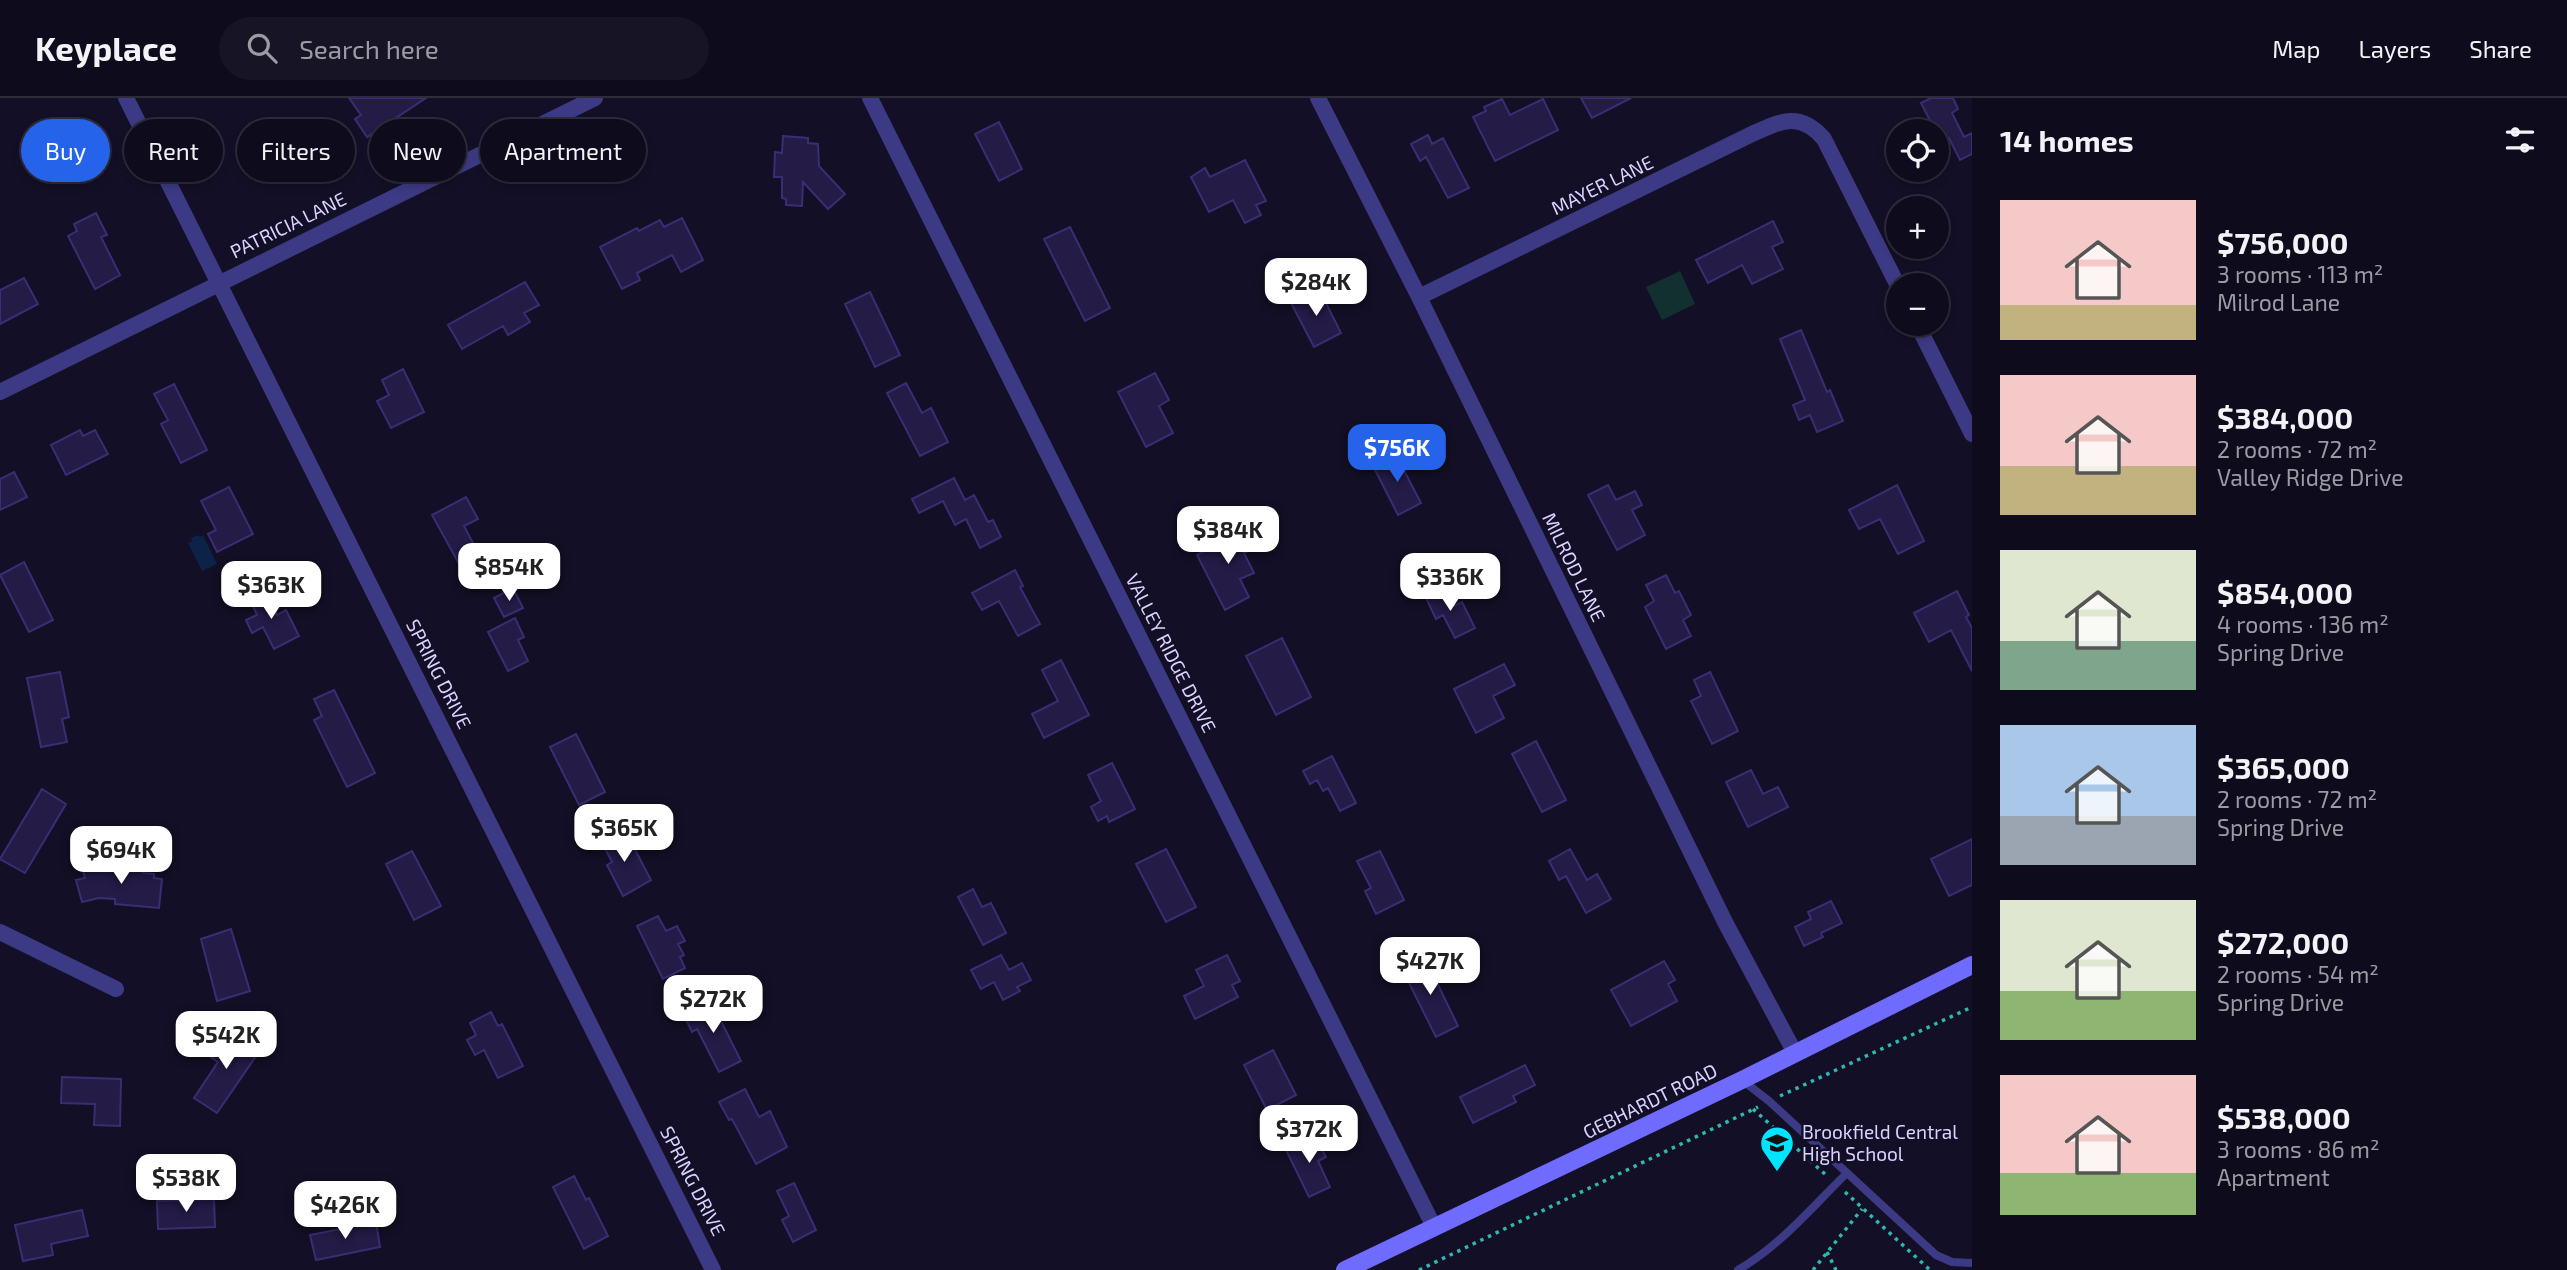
<!DOCTYPE html>
<meta charset="utf-8">
<style>
body{margin:0;font-family:"Exo 2",sans-serif;background:#171425;color:#f1f3f6;height:100vh;display:flex;flex-direction:column;font-size:26px;white-space:nowrap}
*{box-sizing:border-box;margin:0}
p{font-size:23px;color:#9b9ba3}
.icon{flex:none;width:38px;height:38px;fill:none;stroke:currentColor;stroke-width:2;stroke-linecap:round;stroke-linejoin:round}
.map{position:relative;flex:1;overflow:hidden}
.panel{display:flex;flex-direction:column;background:#0e0b1c;width:595px}
.panel>*{flex:none}
.guide{position:absolute;left:21px;top:21px;width:665px;height:63px;display:flex;gap:14px}
.fabs{position:absolute;left:1886px;top:21px;display:grid;gap:14px}
.fabs a{display:grid;place-items:center;width:63px;height:63px;border-radius:50%;background:#0e0b1c;box-shadow:0 4px 10px #0003,0 0 0 2px #2e2b3b;font-size:35px}
.price{position:absolute;translate:-50% -60px;padding:0 16px;border-radius:14px;background:#fff;color:#222;font-size:23px;line-height:46px;filter:drop-shadow(0 2px 4px #0008)}
.price::after{content:'';position:absolute;left:50%;top:42px;width:21px;height:16px;margin-left:-10px;background:inherit;clip-path:polygon(0 0,100% 0,50% 100%)}
.price.selected{background:#2563eb;color:#fff}
ul{padding:0;list-style:none}
li{display:flex;align-items:center;gap:21px;height:175px;padding:0 28px}
li span{display:grid;place-items:center;flex:none;width:196px;height:140px;border-radius:0px;color:#555}
li>.icon{margin-inline-start:auto}
span .icon{width:84px;height:84px;fill:#fffc;stroke-width:1}
li b{font-size:30px}
h2{display:flex;justify-content:space-between;align-items:center;height:84px;padding:0 28px;font-size:30px}
.chip{padding:0 24px;border-radius:32px;background:#0e0b1c;box-shadow:0 4px 10px #0003,0 0 0 2px #2e2b3b;font-size:24px;line-height:63px}
.chip.selected{background:#2563eb;color:#fff}
header{display:flex;align-items:center;gap:42px;box-sizing:border-box;height:98px;padding:0 35px;background:#0e0b1c;border-bottom:2px solid #2e2b3b}
header strong{font-size:33px}
nav{display:flex;gap:38px;margin-inline-start:auto;font-size:24px}
.search{width:490px;height:63px;background:#171425;display:flex;align-items:center;gap:18px;box-sizing:border-box;padding:0 24px;border-radius:38px;color:#9b9ba3;font-size:26px}
main{display:flex;flex:1;min-height:0}
.map>svg:first-child{display:block}
</style>
<header>
<strong>Keyplace</strong>
<div class="search"><svg class="icon" aria-label="search" viewBox="0 0 24 24"><circle cx="10" cy="10" r="6"/><path d="M15 15l6 6"/></svg>Search here</div>
<nav><a>Map</a><a>Layers</a><a>Share</a></nav>
</header>
<main>
<div class="map">
<svg width="1972" height="1172" viewBox="0 0 1972 1172">
<rect width="100%" height="100%" fill="#130f26"/>
<path fill="#12302f" d="M1680 173 1695 206 1662 222 1646 189Z"/>
<path fill="#0c2248" d="M198 437 200 439 203 437 217 466 202 473 188 445 192 443 191 440Z"/>
<path fill="#241b47" stroke="#3b2d73" stroke-width="2" d="M349 0H426L367 39 355 21 361 17Z
M1581 0H1631L1592 20Z
M1931 0H1953L1958 11 1952 15 1964 39 1972 35V56L1960 62 1949 40 1941 44 1921 5Z
M1502 1 1510 17 1543 1 1558 32 1495 63 1473 19 1486 13 1484 9Z
M999 24 1022 71 999 83 975 36Z
M1428 37 1432 46 1443 40 1469 90 1448 100 1426 59 1420 63 1411 46Z
M783 38 808 40V45L818 46 819 68 845 96 828 111 803 84 802 108 786 107V101L782 100V79H774L775 54 782 55Z
M1245 62 1266 103 1256 107 1261 117 1245 125 1233 102 1209 114 1191 79 1205 70 1210 79Z
M96 115 107 137 101 139 120 177 95 191 68 138 77 133 74 126Z
M682 120 703 162 681 174 672 157 637 175 640 182 622 191 600 149 637 130 639 133 660 122 664 129Z
M1773 123 1783 144 1772 149 1783 171 1752 186 1742 167 1708 185 1696 162Z
M1070 129 1110 210 1085 223 1044 141Z
M24 180 38 206 0 226V192Z
M525 184 539 207 524 215 530 224 508 237 503 228 462 251 448 227Z
M1319 191 1341 235 1314 249 1291 205Z
M870 194 900 257 875 269 845 206Z
M1801 232 1827 294 1830 292 1843 323 1817 334 1810 317 1799 322 1793 307 1805 302 1780 241Z
M403 271 424 314 391 330 377 303 389 297 382 282Z
M1155 275 1169 302 1159 308 1173 335 1146 349 1118 294Z
M906 285 922 315 931 310 948 344 920 358 887 295Z
M174 286 207 352 181 365 161 326 168 322 154 296Z
M80 332 83 338 95 332 108 356 66 377 51 347Z
M1395 355 1421 405 1398 417 1372 366Z
M14 374 27 399 0 412V381Z
M954 380 965 402 974 397 988 424 993 422 1001 439 980 450 966 421 955 427 943 403 919 415 912 401Z
M1608 387 1616 402 1635 393 1642 407 1632 412 1645 437 1617 452 1588 397Z
M1897 387 1924 443 1898 456 1880 421 1859 431 1849 412Z
M229 389 253 436 217 454 208 436 216 432 201 403Z
M466 399 478 421 464 428 482 462 463 473 432 417Z
M1238 426 1250 452 1244 455 1254 475 1240 481 1249 499 1225 512 1197 457 1218 446 1214 438Z
M24 464 53 522 29 534 0 477Z
M1015 472 1023 488 1020 489 1040 526 1018 538 999 503 982 512 972 495Z
M1666 477 1675 495 1679 493 1691 517 1683 522 1691 538 1666 551 1645 509 1654 503 1646 487Z
M1443 489 1452 509 1462 504 1475 530 1455 540 1443 517 1436 521 1425 498Z
M513 490 523 510 504 519 494 500Z
M264 491 277 517 286 512 299 538 274 551 263 529 252 535 246 522 257 517 249 499Z
M1957 493 1969 517 1966 519 1972 530V573L1951 532 1929 544 1914 515Z
M515 520 524 539 518 542 528 563 508 573 488 534Z
M1282 540 1311 599 1276 617 1246 558Z
M1061 562 1089 617 1044 640 1032 616 1058 603 1042 572Z
M1504 566 1515 587 1493 598 1504 620 1476 635 1454 591Z
M60 574 69 619 62 621 67 644 41 649 27 580Z
M1710 574 1738 633 1712 646 1691 603 1701 598 1694 582Z
M334 592 375 675 347 689 314 622 322 618 314 601Z
M576 636 605 694 579 707 550 649Z
M1536 643 1566 702 1542 714 1512 656Z
M1332 658 1356 705 1340 713 1328 690 1323 693 1317 682 1310 686 1303 673Z
M1112 665 1135 711 1109 724 1107 718 1098 723 1091 709 1101 703 1088 677Z
M1751 672 1763 696 1778 689 1788 709 1748 729 1726 684Z
M42 691 66 706 25 775 0 761Z
M615 731 624 748 631 744 651 782 623 798 607 767 612 764 599 739Z
M1972 741V787L1949 798 1931 761Z
M1166 751 1196 809 1166 824 1136 766Z
M1570 751 1587 782 1597 776 1611 801 1586 815 1566 778 1559 782 1549 763Z
M412 753 441 808 414 822 386 766Z
M1380 753 1404 802 1376 816 1365 793 1371 790 1357 763Z
M104 766 143 769V775L154 776V780L162 781 159 810 115 806V801L99 800 82 804 76 782 85 780 83 773 103 769Z
M973 791 982 809 991 805 1006 835 983 847 958 799Z
M1831 803 1842 825 1821 835 1823 839 1804 848 1795 829 1811 821 1808 814Z
M658 818 666 833 677 828 685 843 678 846 684 857 680 859 685 870 663 881 637 828Z
M231 831 250 893 217 903 201 841Z
M1001 857 1009 872 1022 865 1031 882 1017 889 1020 893 1003 902 994 884 981 891 971 872Z
M1227 857 1240 883 1232 887 1238 899 1195 921 1184 898 1204 888 1196 872Z
M1425 860 1458 928 1436 939 1402 871Z
M1664 863 1675 882 1668 886 1677 903 1631 928 1611 892Z
M710 901 741 963 719 974 697 931 692 934 683 915Z
M491 914 498 928 502 926 523 968 498 980 484 952 475 957 467 942 476 937 470 925Z
M226 932 259 954 217 1015 194 1000 218 964 209 958Z
M1273 952 1296 997 1267 1012 1244 967Z
M1525 967 1535 987 1513 998 1516 1004 1473 1025 1460 999Z
M62 979 121 981 120 1028 94 1027 95 1006 61 1005Z
M745 991 759 1019 770 1013 787 1049 756 1066 732 1021 729 1022 719 1004Z
M1315 1038 1326 1059 1318 1063 1330 1089 1309 1099 1286 1052Z
M574 1078 586 1102 589 1100 608 1138 584 1151 553 1089Z
M794 1085 816 1132 793 1144 782 1122 789 1118 777 1093Z
M214 1101 215 1129 158 1131 157 1103Z
M82 1112 88 1138 51 1146 53 1157 23 1163 15 1127Z
M376 1124 380 1149 316 1162 310 1137Z"/>
<g fill="none" stroke-linecap="round" stroke-linejoin="round">
<path stroke="#2fb8b0" stroke-width="3.5" stroke-dasharray="3.5 5" stroke-linecap="butt" d="M1780 998 1972 909
M1753 1011 1826 1077
M1845 1094 1930 1172
M1827 1154 1836 1172
M1419 1172 1758 1009
M1813 1172 1862 1111"/>
<path stroke="#3d3a85" stroke-width="8" d="M1742 982 1769 1003 1936 1157 1952 1164 1972 1165
M1738 1172C1781 1147 1811 1110 1846 1076"/>
<path stroke="#3d3a85" stroke-width="16" d="M126 0 713 1172
M870 0 1434 1129
M1318 0 1419 199 1725 824 1795 955
M1419 199 1752 36C1781 23 1800 13 1824 41L1899 190
M1917 226 1972 336
M0 294 595 0
M0 834 116 891"/>
<path stroke="#6f6bff" stroke-width="18" d="M1345 1172 1742 982 1972 867"/>
</g>
<defs>
<g id="school-pin" transform="scale(1.75)"><path d="M0 17L-7.5 6A9.5 9.5 0 1 1 7.5 6Z" fill="#00e5ff" stroke="#130f26"/><path d="M0-5L7-2L0 1L-7-2ZM-4 1L0 2.5L4 1V4Q0 6-4 4Z" fill="#111"/></g>
</defs>
<g fill-rule="evenodd">
<use href="#school-pin" x="1777" y="1045"/>
</g>
<g text-anchor="middle" stroke-width="5" stroke-linejoin="round" paint-order="stroke">
<g font-size="19" fill="#d9d4ff" stroke="#130f26">
<text transform="translate(1602 87) rotate(-26)" y="7">MAYER LANE</text>
<text transform="translate(288 127) rotate(-26)" y="7">PATRICIA LANE</text>
<text transform="translate(1574 469) rotate(64)" y="7">MILROD LANE</text>
<text transform="translate(1171 555) rotate(63)" y="7">VALLEY RIDGE DRIVE</text>
<text transform="translate(439 576) rotate(63)" y="7">SPRING DRIVE</text>
<text transform="translate(1650 1003) rotate(-26)" y="7">GEBHARDT ROAD</text>
<text transform="translate(693 1083) rotate(63)" y="7">SPRING DRIVE</text>
</g>
<g font-size="19" fill="#d9d4ff" stroke="#130f26" text-anchor="start">
<text x="1802" y="1041">Brookfield Central<tspan x="1802" dy="22">High School</tspan></text>
</g>
</g>
</svg>
<div class="fabs">
<a><svg class="icon" aria-label="locate" viewBox="0 0 24 24"><circle cx="12" cy="12" r="6"/><path d="M12 2v4M12 18v4M2 12h4M18 12h4"/></svg></a>
<a>+</a>
<a>−</a>
</div>
<b class="price" style="left:1316px;top:220px">$284K</b>
<b class="price selected" style="left:1397px;top:386px">$756K</b>
<b class="price" style="left:1228px;top:468px">$384K</b>
<b class="price" style="left:509px;top:505px">$854K</b>
<b class="price" style="left:1450px;top:515px">$336K</b>
<b class="price" style="left:271px;top:523px">$363K</b>
<b class="price" style="left:624px;top:766px">$365K</b>
<b class="price" style="left:121px;top:788px">$694K</b>
<b class="price" style="left:1430px;top:899px">$427K</b>
<b class="price" style="left:713px;top:937px">$272K</b>
<b class="price" style="left:226px;top:973px">$542K</b>
<b class="price" style="left:1309px;top:1067px">$372K</b>
<b class="price" style="left:186px;top:1116px">$538K</b>
<b class="price" style="left:345px;top:1143px">$426K</b>
<div class="guide">
<a class="chip selected">Buy</a>
<a class="chip">Rent</a>
<a class="chip">Filters</a>
<a class="chip">New</a>
<a class="chip">Apartment</a>
</div>
</div>
<section class="panel">
<h2>14 homes<svg class="icon" aria-label="filters" viewBox="0 0 24 24"><path d="M4 7h16M4 17h16"/><circle cx="9" cy="7" r="2"/><circle cx="15" cy="17" r="2"/></svg></h2>
<ul>
<li><span style="background:linear-gradient(#f6c9c9 75%,#c2b280 0)"><svg class="icon" aria-label="home" viewBox="0 0 24 24"><path d="M3 11l9-7 9 7M6 9v11h12V9"/></svg></span><div><b>$756,000</b><p>3 rooms · 113 m²</p><p>Milrod Lane</p></div></li>
<li><span style="background:linear-gradient(#f6c9c9 65%,#c2b280 0)"><svg class="icon" aria-label="home" viewBox="0 0 24 24"><path d="M3 11l9-7 9 7M6 9v11h12V9"/></svg></span><div><b>$384,000</b><p>2 rooms · 72 m²</p><p>Valley Ridge Drive</p></div></li>
<li><span style="background:linear-gradient(#dfe7d0 65%,#7fa58c 0)"><svg class="icon" aria-label="home" viewBox="0 0 24 24"><path d="M3 11l9-7 9 7M6 9v11h12V9"/></svg></span><div><b>$854,000</b><p>4 rooms · 136 m²</p><p>Spring Drive</p></div></li>
<li><span style="background:linear-gradient(#a9c7e8 65%,#9aa5b1 0)"><svg class="icon" aria-label="home" viewBox="0 0 24 24"><path d="M3 11l9-7 9 7M6 9v11h12V9"/></svg></span><div><b>$365,000</b><p>2 rooms · 72 m²</p><p>Spring Drive</p></div></li>
<li><span style="background:linear-gradient(#dfe7d0 65%,#8fb573 0)"><svg class="icon" aria-label="home" viewBox="0 0 24 24"><path d="M3 11l9-7 9 7M6 9v11h12V9"/></svg></span><div><b>$272,000</b><p>2 rooms · 54 m²</p><p>Spring Drive</p></div></li>
<li><span style="background:linear-gradient(#f6c9c9 70%,#8fb573 0)"><svg class="icon" aria-label="home" viewBox="0 0 24 24"><path d="M3 11l9-7 9 7M6 9v11h12V9"/></svg></span><div><b>$538,000</b><p>3 rooms · 86 m²</p><p>Apartment</p></div></li>
</ul>
</section>
</main>
